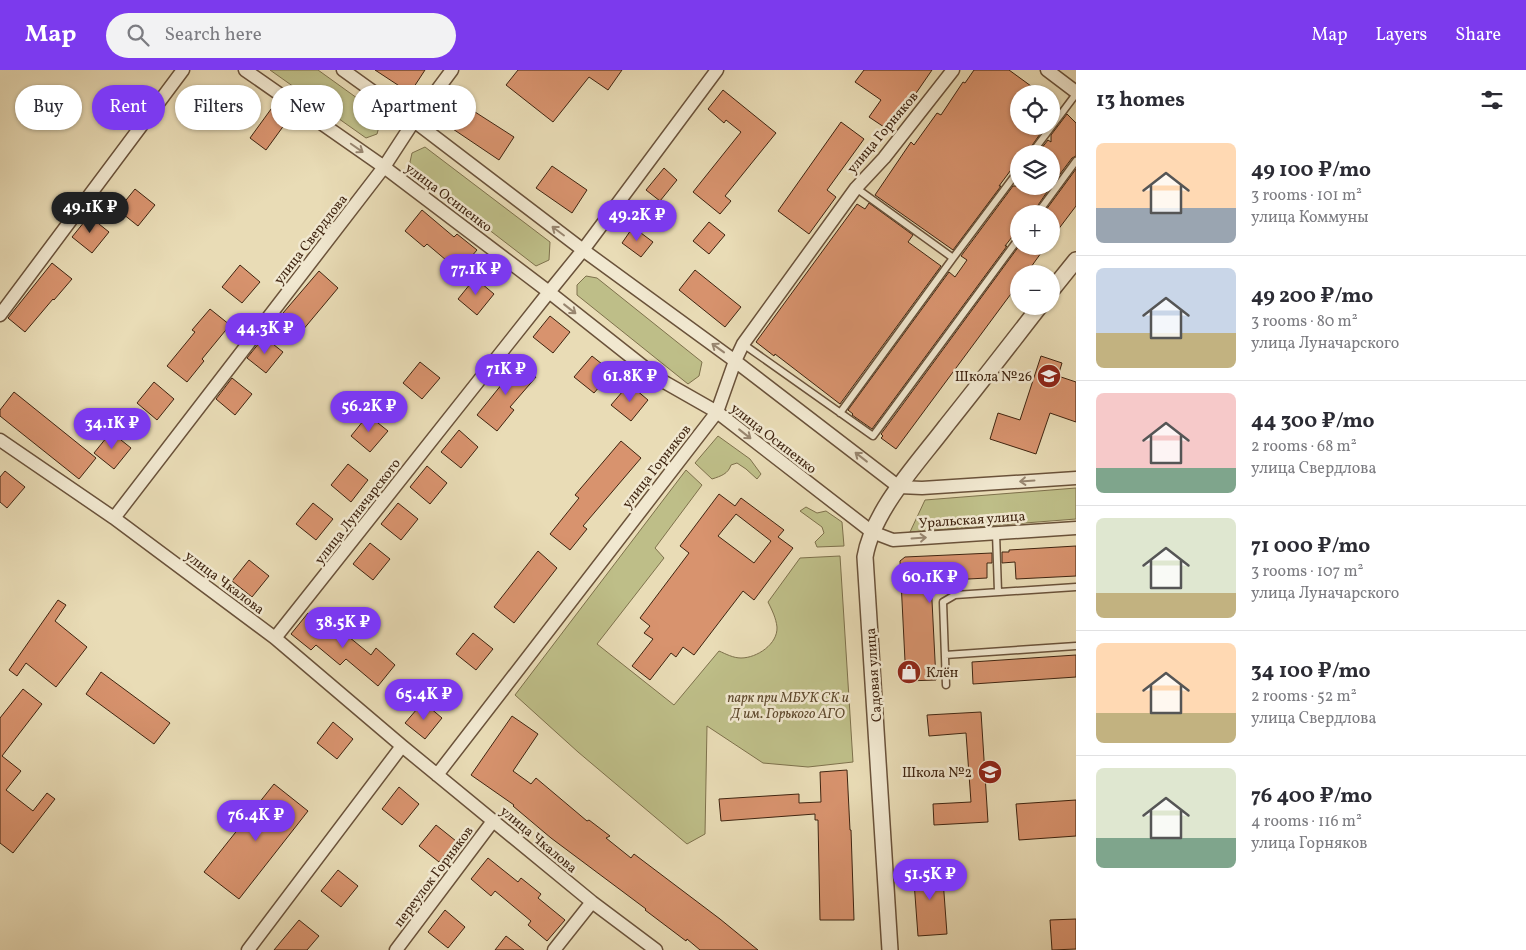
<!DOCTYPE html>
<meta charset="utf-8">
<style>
body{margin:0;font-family:Vollkorn,serif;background:#f2f2f3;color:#2b2b33;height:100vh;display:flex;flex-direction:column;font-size:19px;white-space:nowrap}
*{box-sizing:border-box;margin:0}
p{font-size:16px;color:#7c7c81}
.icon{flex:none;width:28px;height:28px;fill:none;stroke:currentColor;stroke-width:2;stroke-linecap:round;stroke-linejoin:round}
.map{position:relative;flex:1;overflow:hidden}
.drawer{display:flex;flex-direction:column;background:#fff;width:450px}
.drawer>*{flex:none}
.guide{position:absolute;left:15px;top:15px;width:475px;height:45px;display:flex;gap:10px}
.tools{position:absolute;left:1010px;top:15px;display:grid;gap:10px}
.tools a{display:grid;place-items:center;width:50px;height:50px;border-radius:50%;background:#fff;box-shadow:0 1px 4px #0004;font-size:25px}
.price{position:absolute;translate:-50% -42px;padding:0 11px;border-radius:18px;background:#7c3aed;color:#fff;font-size:16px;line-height:32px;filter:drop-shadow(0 1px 2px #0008)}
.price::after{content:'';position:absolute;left:50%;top:30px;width:15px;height:11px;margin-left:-8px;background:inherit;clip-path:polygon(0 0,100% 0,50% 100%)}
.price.current{background:#222;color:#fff}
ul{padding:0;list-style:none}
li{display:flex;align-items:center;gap:15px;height:125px;padding:0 20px}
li+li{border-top:1px solid #e1e1e2}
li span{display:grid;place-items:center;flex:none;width:140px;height:100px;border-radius:8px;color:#555}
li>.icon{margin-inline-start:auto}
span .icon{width:60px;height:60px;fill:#fffc;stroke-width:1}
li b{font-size:21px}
h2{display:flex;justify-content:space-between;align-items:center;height:60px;padding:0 20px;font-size:21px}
.tag{padding:0 18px;border-radius:22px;background:#fff;box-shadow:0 1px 4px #0004;font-size:18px;line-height:45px}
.tag.current{background:#7c3aed;color:#fff}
header{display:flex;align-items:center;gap:30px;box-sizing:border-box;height:70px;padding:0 25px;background:#7c3aed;color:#fff}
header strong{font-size:24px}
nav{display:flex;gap:28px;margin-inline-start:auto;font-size:18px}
.search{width:350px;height:45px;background:#f2f2f3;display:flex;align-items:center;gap:12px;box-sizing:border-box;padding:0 18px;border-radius:28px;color:#7c7c81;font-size:19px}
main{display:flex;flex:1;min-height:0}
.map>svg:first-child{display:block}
</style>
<header>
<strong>Map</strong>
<div class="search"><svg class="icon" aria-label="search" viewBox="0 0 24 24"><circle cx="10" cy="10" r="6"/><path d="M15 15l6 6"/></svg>Search here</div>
<nav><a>Map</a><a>Layers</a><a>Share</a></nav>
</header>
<main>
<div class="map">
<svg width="1076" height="880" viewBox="0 0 1076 880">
<rect width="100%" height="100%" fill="#e9dcb6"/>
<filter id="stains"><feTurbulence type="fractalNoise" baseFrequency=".004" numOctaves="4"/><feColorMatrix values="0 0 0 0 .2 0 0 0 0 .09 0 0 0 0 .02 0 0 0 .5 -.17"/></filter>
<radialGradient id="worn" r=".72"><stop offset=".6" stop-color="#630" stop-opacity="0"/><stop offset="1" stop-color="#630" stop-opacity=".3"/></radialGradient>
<path fill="#bebe88" stroke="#7e714c" d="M270 0H318L382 46 377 64 366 68Z
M425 77 550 172 549 190 536 196 414 102 410 92 412 83Z
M586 206 597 208 702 292 699 306 688 314 577 225V215Z
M718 366 750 389 761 404 757 409 746 399 737 393 731 395C728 404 721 406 712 409L695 393Z
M686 400 702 415 655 478 664 488 597 574 674 635 719 581C726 584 733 588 741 588 757 588 778 574 777 557 776 548 772 540 768 532L800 488 840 486 853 692 808 697 763 693 707 656 705 764 687 774 578 682 515 625Z
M1076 418V449L910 462 925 430Z
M806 437 817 443 826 441 842 452 844 476 817 477 815 472 824 463 822 457 800 441Z"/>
<path fill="#d8936e" stroke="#3f2410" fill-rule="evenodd" d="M375 0H425L410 23Z
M518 0H622L608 20 589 7 553 52 506 15Z
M864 0H932L890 61 869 47 881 30 855 12Z
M974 0H1009L1042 24H1019V56H1028L1040 64 1026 84H1019V89L999 116H1001L953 180 875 125 911 72 914 75 937 43 941 45 963 12 965 13Z
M723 20 776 63 725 126 731 131 720 144 693 122 741 62 726 50 724 53 708 39Z
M461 33 514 67 499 90 447 55Z
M274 35 290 47 266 80 250 68Z
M1067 44 1076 53V86L1072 88 1054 112 1051 110V84H1037L1048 70 1051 72V65Z
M841 52 864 69 827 120 836 127 809 164 778 141Z
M552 96 587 120 572 143 536 118Z
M664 98 677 110 660 131 646 120Z
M1076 99V136L1051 169V144H1043Z
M1013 116H1051L1032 144H1019V158L1005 176H1007L872 359 852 345 853 344 848 340 949 202 955 207 967 190 961 186Z
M135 119 155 135 138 156 118 140Z
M869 133 913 165 908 172 941 196 840 334 775 284 774 286 756 272 857 134 865 139Z
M422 140 454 167 457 164 477 180 459 201 427 174 424 177 405 161Z
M89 146 109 162 92 183 72 167Z
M709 152 725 165 709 184 693 171Z
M633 157 653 172 641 187 622 173Z
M1019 176H1046L1026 204H1019V213L896 379 881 368 883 366 881 364Z
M52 193 72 209 54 230 53 229 25 262 8 248Z
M240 195 260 212 242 233 222 217Z
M695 200 741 237 725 257 679 220Z
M319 201 338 218 297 267 277 250Z
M475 208 494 224 477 245 458 229Z
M210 239 230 255 202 289 204 291 187 312 167 296 195 262 192 260Z
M550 246 570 262 553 283 533 267Z
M264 267 283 282 266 303 247 288Z
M592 286 612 302 594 323 574 307Z
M1041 286 1062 293 1058 306 1076 312V352L1050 343 1036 384 990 369 998 343 1020 350Z
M516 290 536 307 510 337 514 340 497 361 477 345 502 314 499 311Z
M420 292 440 308 422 329 403 313Z
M232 308 252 324 235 345 216 329Z
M154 312 174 329 157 350 137 333Z
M629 314 648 330 631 351 611 335Z
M14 322 96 388 79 409 0 346V340Z
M368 345 388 361 370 382 351 366Z
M459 360 478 377 461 398 441 382Z
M111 362 131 378 114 399 94 383Z
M621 371 641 388 583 456 587 459 570 480 550 464 579 428 575 425Z
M348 394 368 410 351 432 331 415Z
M427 396 447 413 430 434 410 417Z
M5 401 25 417 7 438 0 432V407Z
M719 424 735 436 741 428 784 460 778 467 793 478 754 530 743 521 694 585 683 577 676 587 671 583 650 610 632 596 653 569 644 563 650 556 640 548 689 483 680 476ZM736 444 771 471 754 493 718 466Z
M313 433 333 449 316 470 296 454Z
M398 433 418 449 401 470 381 454Z
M370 473 390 489 373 510 353 494Z
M1076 476V506L1016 509 1015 492 1002 493V482H1009V480Z
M538 481 557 498 514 553 494 537Z
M992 483V493H987V508L931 511 936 610 906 611 900 491 905 487Z
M249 490 269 506 252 527 232 511Z
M58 530 66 535 55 551 87 577 56 617 26 593 17 606 9 600Z
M308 543 333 564 338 558 371 585 376 578 395 595 378 616 346 589 340 595 316 575 311 580 291 564Z
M473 563 493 579 476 600 456 584Z
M1076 585V607L973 614 972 592Z
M101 602 170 653 154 674 86 624Z
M23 619 42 634 2 686 21 701 6 720 33 741 47 723 55 729 13 783 0 773V648Z
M423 632 442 648 425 669 405 653Z
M981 642 988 752 934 755 933 734 971 732 966 663 929 666 927 645Z
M512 646 538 664 513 701 531 714 536 708 587 751 589 750 610 766 606 768 631 788 634 784 720 849 758 880H700L687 869 686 871 645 840 646 839 551 768 513 736 514 735 471 705Z
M333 652 353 669 337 689 317 673Z
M847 700 850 760H851L854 850H820L818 750H815V744L721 751 719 729 799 724V733L821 732 820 702Z
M274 714 308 741 239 829 204 802Z
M399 717 419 734 402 755 382 739Z
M1076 730V766L1019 770 1016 734Z
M436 755 456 771 439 792 419 776Z
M488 788 518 812 521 808 541 824 538 828 565 850 547 871 528 855 531 851 495 821 491 826 471 809Z
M942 796 947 864 918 866 913 798Z
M338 800 358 816 341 837 321 821Z
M445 840 465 857 448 878 428 862Z
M1076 849V879L1052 880 1050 850Z
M299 850 319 866 307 880H274Z
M506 866 524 880H495Z"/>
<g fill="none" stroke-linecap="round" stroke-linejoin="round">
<g stroke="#6a523a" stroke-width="9">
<path id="service" d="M1031 84 1076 24
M856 118 953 188
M1037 144 1076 91
M743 274 873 366 1019 168
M840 343 953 188 1019 100
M996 463 998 522
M945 585 1076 576
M946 615 943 532 955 525 1076 517"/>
</g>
<g stroke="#6a523a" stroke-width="15">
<path id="minor" d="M245 0 384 97 549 222 659 309 717 342 872 462 893 470 1076 458
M343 0 414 51 583 180 735 291 899 417 922 418 1076 408
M1047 0 1076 22
M0 245 183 0
M0 370 114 448 275 568 402 676 592 832 656 880
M114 448 384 97 414 51 452 0
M275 568 549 222 583 180 717 0
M437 705 717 342 735 291 743 274 856 118 884 88 953 0
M248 880 402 676
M396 880 493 751
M554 880 592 832"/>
</g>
<g stroke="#6a523a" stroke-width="18">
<path id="tertiary" d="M1051 221 1076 190
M890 880 865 487C873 440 918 393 946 356 978 316 1009 276 1040 236"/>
</g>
<use href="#service" stroke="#f1e8d0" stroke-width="6"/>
<use href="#minor" stroke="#f1e8d0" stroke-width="12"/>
<use href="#tertiary" stroke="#f1e8d0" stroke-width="15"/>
</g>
<defs><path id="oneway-shaft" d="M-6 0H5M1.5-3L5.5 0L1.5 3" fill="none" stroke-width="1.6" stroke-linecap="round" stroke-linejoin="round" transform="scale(1.25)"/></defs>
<g stroke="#988670">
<use href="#oneway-shaft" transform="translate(357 78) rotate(35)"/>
<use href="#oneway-shaft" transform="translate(558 161) rotate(-143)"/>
<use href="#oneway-shaft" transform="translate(570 239) rotate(38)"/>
<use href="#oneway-shaft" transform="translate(718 278) rotate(-144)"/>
<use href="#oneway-shaft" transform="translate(745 364) rotate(38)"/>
<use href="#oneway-shaft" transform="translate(861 387) rotate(-142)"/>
<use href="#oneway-shaft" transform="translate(1027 411) rotate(176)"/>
<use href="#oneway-shaft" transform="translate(919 468) rotate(-4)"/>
</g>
<defs>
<g id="school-disc" transform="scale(1.25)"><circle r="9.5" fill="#8f2418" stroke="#f1e8d0"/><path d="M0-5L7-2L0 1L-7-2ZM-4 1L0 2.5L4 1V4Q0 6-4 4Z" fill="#fff"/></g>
<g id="shop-disc" transform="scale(1.25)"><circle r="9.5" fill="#8f2418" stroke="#f1e8d0"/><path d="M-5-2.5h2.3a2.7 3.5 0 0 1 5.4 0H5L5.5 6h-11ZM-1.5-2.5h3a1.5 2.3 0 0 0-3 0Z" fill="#fff"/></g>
</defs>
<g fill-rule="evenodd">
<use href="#school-disc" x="1049" y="306"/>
<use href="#shop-disc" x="909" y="602"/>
<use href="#school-disc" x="990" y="702"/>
</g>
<g text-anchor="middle" stroke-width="5" stroke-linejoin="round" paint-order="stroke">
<g font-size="14" fill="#3f2410" stroke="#f1e8d0">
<text transform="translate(882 62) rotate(-50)" y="5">улица Горняков</text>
<text transform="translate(449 127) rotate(37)" y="5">улица Осипенко</text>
<text transform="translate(310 169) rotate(-52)" y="5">улица Свердлова</text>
<text transform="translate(774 368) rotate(38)" y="5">улица Осипенко</text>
<text transform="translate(656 396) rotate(-52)" y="5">улица Горняков</text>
<text transform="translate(357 441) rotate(-52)" y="5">улица Луначарского</text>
<text transform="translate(972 449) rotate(-4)" y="5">Уральская улица</text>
<text transform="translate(225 512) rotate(37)" y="5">улица Чкалова</text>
<text transform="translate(873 605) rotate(-94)" y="5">Садовая улица</text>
<text transform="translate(539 769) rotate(40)" y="5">улица Чкалова</text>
<text transform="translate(433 806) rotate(-53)" y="5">переулок Горняков</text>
</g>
<g font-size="14" fill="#3f2410" stroke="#f1e8d0" text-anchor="end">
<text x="1032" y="311">Школа №26</text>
<text x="926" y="607" text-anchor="start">Клён</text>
<text x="972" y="707">Школа №2</text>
</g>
<g font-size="14" font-style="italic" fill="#5f4a2e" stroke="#f1e8d0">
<text x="788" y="632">парк при МБУК СК и<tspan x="788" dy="16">Д им. Горького АГО</tspan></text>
</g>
</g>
<rect width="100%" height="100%" filter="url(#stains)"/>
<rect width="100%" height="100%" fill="url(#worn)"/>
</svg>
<div class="tools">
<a><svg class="icon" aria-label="locate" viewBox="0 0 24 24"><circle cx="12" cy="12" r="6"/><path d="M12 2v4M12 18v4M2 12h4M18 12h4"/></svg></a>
<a><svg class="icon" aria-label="layers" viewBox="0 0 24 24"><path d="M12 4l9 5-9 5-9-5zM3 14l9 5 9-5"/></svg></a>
<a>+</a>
<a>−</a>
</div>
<b class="price current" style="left:90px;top:164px">49.1K ₽</b>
<b class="price" style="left:637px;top:172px">49.2K ₽</b>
<b class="price" style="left:476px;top:226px">77.1K ₽</b>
<b class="price" style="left:265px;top:285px">44.3K ₽</b>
<b class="price" style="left:506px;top:326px">71K ₽</b>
<b class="price" style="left:630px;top:333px">61.8K ₽</b>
<b class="price" style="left:369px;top:363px">56.2K ₽</b>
<b class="price" style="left:112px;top:380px">34.1K ₽</b>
<b class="price" style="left:930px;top:534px">60.1K ₽</b>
<b class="price" style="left:343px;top:579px">38.5K ₽</b>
<b class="price" style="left:424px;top:651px">65.4K ₽</b>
<b class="price" style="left:256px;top:772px">76.4K ₽</b>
<b class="price" style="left:930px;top:831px">51.5K ₽</b>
<div class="guide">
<a class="tag">Buy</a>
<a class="tag current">Rent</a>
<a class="tag">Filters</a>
<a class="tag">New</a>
<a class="tag">Apartment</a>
</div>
</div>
<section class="drawer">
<h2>13 homes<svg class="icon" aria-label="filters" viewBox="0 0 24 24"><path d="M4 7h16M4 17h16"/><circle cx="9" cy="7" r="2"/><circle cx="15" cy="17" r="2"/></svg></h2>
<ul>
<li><span style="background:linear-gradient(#ffd9b3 65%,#9aa5b1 0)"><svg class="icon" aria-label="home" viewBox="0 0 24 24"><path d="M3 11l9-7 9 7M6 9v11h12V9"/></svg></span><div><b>49 100 ₽/mo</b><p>3 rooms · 101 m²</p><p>улица Коммуны</p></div></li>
<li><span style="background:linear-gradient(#c9d6e8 65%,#c2b280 0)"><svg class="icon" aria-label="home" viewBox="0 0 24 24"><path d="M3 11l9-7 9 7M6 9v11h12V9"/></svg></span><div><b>49 200 ₽/mo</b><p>3 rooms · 80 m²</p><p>улица Луначарского</p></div></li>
<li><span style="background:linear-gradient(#f6c9c9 75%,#7fa58c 0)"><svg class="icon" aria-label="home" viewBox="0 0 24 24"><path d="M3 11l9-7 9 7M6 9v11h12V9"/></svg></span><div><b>44 300 ₽/mo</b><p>2 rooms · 68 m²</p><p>улица Свердлова</p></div></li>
<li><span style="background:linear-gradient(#dfe7d0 75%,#c2b280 0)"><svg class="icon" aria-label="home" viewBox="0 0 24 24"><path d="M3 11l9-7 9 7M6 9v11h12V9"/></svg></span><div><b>71 000 ₽/mo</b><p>3 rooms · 107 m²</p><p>улица Луначарского</p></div></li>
<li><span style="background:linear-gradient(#ffd9b3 70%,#c2b280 0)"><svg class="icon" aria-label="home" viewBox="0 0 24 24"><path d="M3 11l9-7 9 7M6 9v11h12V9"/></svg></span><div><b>34 100 ₽/mo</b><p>2 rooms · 52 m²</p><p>улица Свердлова</p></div></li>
<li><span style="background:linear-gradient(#dfe7d0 70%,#7fa58c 0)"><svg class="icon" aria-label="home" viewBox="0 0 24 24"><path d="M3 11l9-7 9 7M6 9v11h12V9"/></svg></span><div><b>76 400 ₽/mo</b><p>4 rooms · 116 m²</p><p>улица Горняков</p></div></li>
</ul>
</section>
</main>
